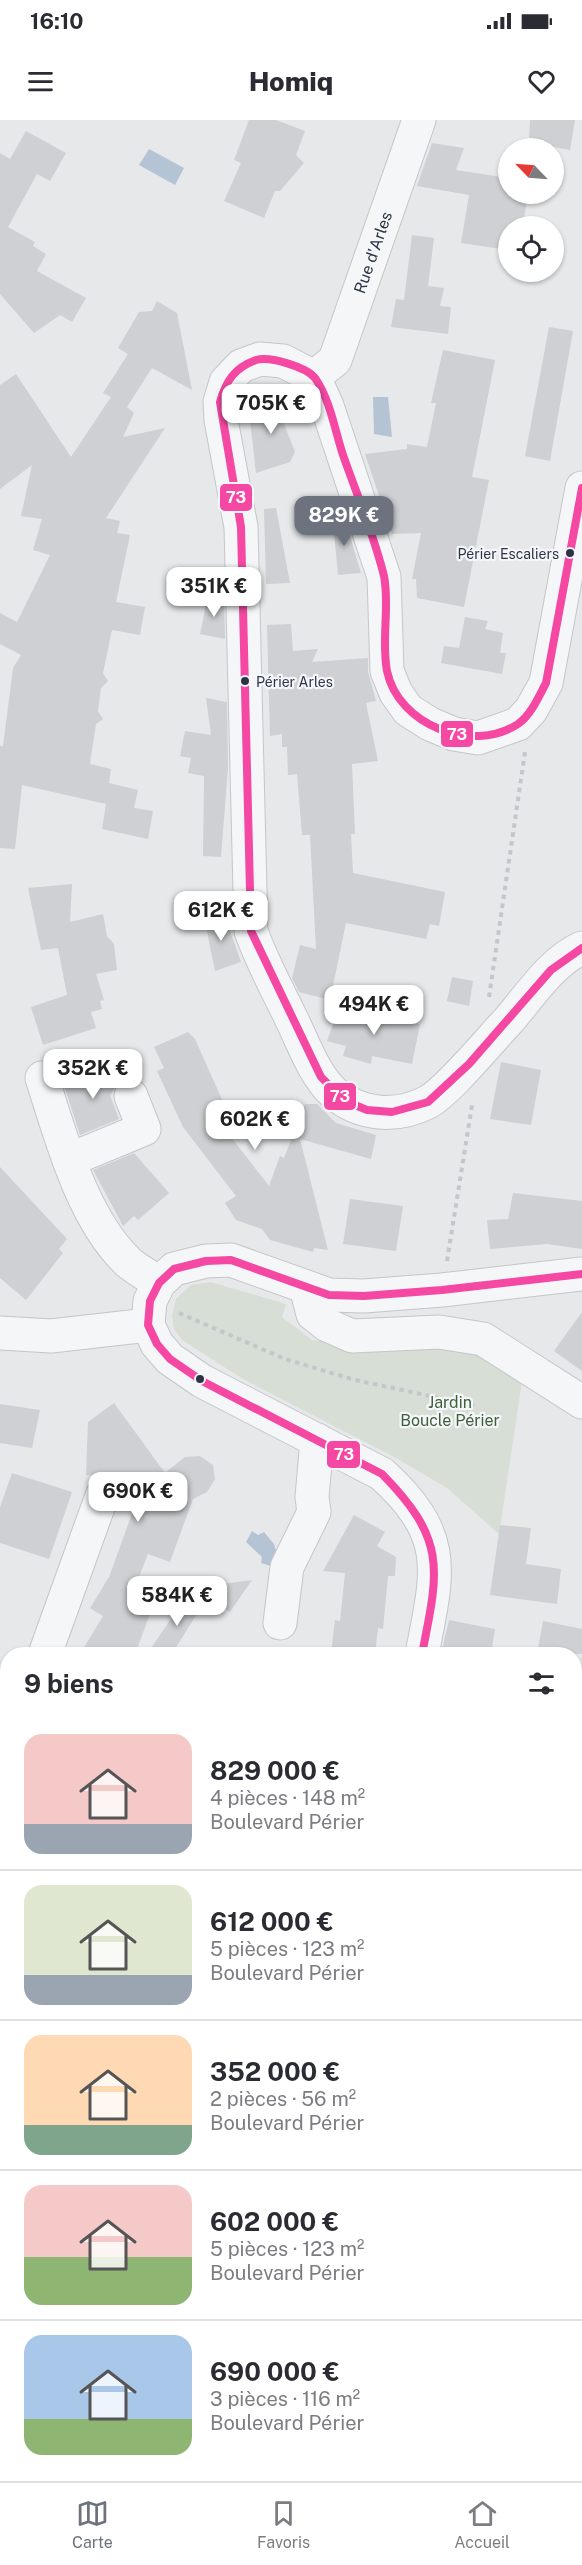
<!DOCTYPE html>
<html lang="fr">
<meta charset="utf-8">
<style>
body{margin:0;font-family:"Public Sans",sans-serif;background:#f2f2f3;color:#2b2b33;height:100vh;display:flex;flex-direction:column;font-size:22px;white-space:nowrap}
*{box-sizing:border-box;margin:0}
p{font-size:20px;color:#7c7c81}
.icon{flex:none;width:33px;height:33px;fill:none;stroke:currentColor;stroke-width:2;stroke-linecap:round;stroke-linejoin:round}
.map{position:relative;flex:1;overflow:hidden}
.sheet{position:absolute;left:0px;top:1527px;width:582px;height:834px;display:flex;flex-direction:column;background:#fff;border-radius:24px 24px 0 0;box-shadow:0 2px 4px #0004}
.sheet>*{flex:none}
.needle{width:39px;rotate:295deg}
.fabs{position:absolute;left:498px;top:18px;display:grid;gap:12px}
.fabs a{display:grid;place-items:center;width:66px;height:66px;border-radius:50%;background:#fff;box-shadow:0 2px 4px #0004;font-size:30px}
.price{position:absolute;translate:-50% -51px;padding:0 14px;border-radius:12px;background:#fff;color:#222;font-size:20px;line-height:39px;filter:drop-shadow(0 2px 3px #0008)}
.price::after{content:'';position:absolute;left:50%;top:36px;width:18px;height:14px;margin-left:-9px;background:inherit;clip-path:polygon(0 0,100% 0,50% 100%)}
.price.active{background:#6c737f;color:#fff}
ul{padding:0;list-style:none}
li{display:flex;align-items:center;gap:18px;height:150px;padding:0 24px}
li+li{border-top:2px solid #e1e1e2}
li span{display:grid;place-items:center;flex:none;width:168px;height:120px;border-radius:18px;color:#555}
li>.icon{margin-inline-start:auto}
span .icon{width:72px;height:72px;fill:#fffc;stroke-width:1}
li b{font-size:26px}
h2{display:flex;justify-content:space-between;align-items:center;height:72px;padding:0 24px;font-size:26px}
.status{display:flex;justify-content:space-between;align-items:center;height:42px;padding:0 30px;background:#fff;direction:ltr}
.status svg{height:16px;fill:currentColor}
header{display:flex;justify-content:space-between;align-items:center;height:78px;padding:0 24px;background:#fff;font-size:27px;font-weight:800}
.menu{display:flex;justify-content:space-around;align-items:center;height:84px;border-top:2px solid #e1e1e2;background:#fff;font-size:16px;color:#7c7c81}
.menu a{display:grid;justify-items:center;gap:3px}
.menu .active{color:#6c737f}
.map>svg:first-child{display:block}
</style>
<div class="status"><b>16:10</b><svg viewBox="0 0 49 12"><path d="M0 12V9h3v3zM5 12V6h3v6zM10 12V3h3v9zM15 12V0h3v12zM26 1h20v11H26zM47 4h2v5h-2z"/></svg></div>
<header><svg class="icon" aria-label="menu" viewBox="0 0 24 24"><path d="M4 6h16M4 12h16M4 18h16"/></svg>Homiq<svg class="icon" aria-label="heart" viewBox="0 0 24 24"><path d="M12 20l-8-8c-3-5 5-10 8-4 3-6 11-1 8 4z"/></svg></header>
<div class="map">
<svg width="582" height="2361" viewBox="0 0 582 2361">
<rect width="100%" height="100%" fill="#e6e8ea"/>
<path fill="#d6ded6" d="M211 1162 286 1184 282 1197 312 1220 353 1225 478 1228 523 1255 499 1414 447 1368 396 1338 243 1259 182 1220 174 1209 172 1195 176 1179 191 1165Z"/>
<path fill="#b4c4d5" d="M149 29 184 48 175 65 139 45Z
M373 277H388L392 317 374 314Z
M252 1411 258 1415 264 1412 274 1424 278 1437 271 1446 261 1443 262 1437 246 1422Z"/>
<path fill="#ced0d3" d="M249 0H276L305 11 296 35 304 43 280 71H275L264 98 224 81 241 43 234 40Z
M530 0H575L570 30 529 22Z
M26 11 66 33 50 61 37 54 8 107 35 122 33 126 46 134 37 151 86 178 72 202 60 195 34 213 0 174V33L10 39Z
M432 23 464 28 456 50 508 58V76L527 79 523 106H508V130L461 123 469 75 417 66Z
M412 115 434 118 428 166 444 168 440 186 451 187 448 214 391 207 396 179 404 180Z
M157 181 177 193 192 270 152 248 127 287 134 293 123 317 165 308 106 398 120 401 117 413 130 415 116 482 145 487 140 515 112 510 103 553 108 561 101 568 98 591 103 599 96 604 90 644 111 649 109 663 138 670 134 688 153 691 148 719 102 709 106 684 22 665 15 729 0 728V626H3L13 548 21 535 0 524V493L17 502 50 435 33 430 42 399 21 396 32 345 0 369V265L16 254 71 337 111 277 103 273 128 234 118 228 139 192 152 191Z
M549 207 573 211 550 341 525 336Z
M443 230 495 240 472 357 489 360 464 487 417 478 416 459H412L421 413 392 414 365 334 407 329V324L427 327 436 283H431Z
M294 273 286 288 291 291 284 304 295 332 290 342 256 353 249 291Z
M276 388 290 463 266 464 264 389Z
M342 390 346 403 361 453 338 455 332 392Z
M208 475 224 477 225 519 200 514Z
M465 497 488 501 485 509 503 513 500 533H506L502 554 441 543 444 526 459 528Z
M291 504 293 531 318 529 312 542 368 538V552L376 581 366 583 378 641 352 644 355 714H351L353 753 445 772 439 806 430 804 426 819 346 803 330 880 299 872 292 858 300 825 316 829 310 715H302L297 654 288 655 287 627H282V614L270 616 267 505Z
M206 578 227 582 228 648 221 737 203 736 204 656 188 653 191 638 180 636 185 611 211 615Z
M72 764 70 802 103 794 107 816 114 824 117 850 96 854 104 880 100 881 102 889 91 892 96 908 43 925 31 887 67 875 58 828 41 830 28 768Z
M224 794 241 842 215 851 204 797Z
M452 857 473 861 469 886 447 881Z
M339 887 420 904 412 944 372 936 371 944 343 936 346 926 327 921Z
M188 912 195 919 224 984 210 990 269 1066 280 1036 284 1038 305 984H317L336 1003 376 1015 371 1039 300 1019 328 1130 314 1128 313 1132 270 1120 262 1109 236 1100 225 1083 236 1076 183 1007 157 951 164 948 154 927Z
M501 942 541 950 531 1005 490 999Z
M112 945 119 962 110 975 119 999 80 1015 64 965Z
M134 1033 169 1073 138 1100 134 1096 123 1106 93 1050Z
M0 1047 67 1119 59 1129 63 1133 26 1180 0 1158Z
M513 1073 582 1081V1129L547 1124 490 1129 487 1100 508 1099Z
M350 1079 403 1086 396 1131 343 1124Z
M582 1192V1251L554 1231Z
M114 1283 165 1353 185 1337 200 1336 213 1345 215 1359 207 1372 193 1379 170 1442 148 1434 129 1482 150 1494 135 1534H80L103 1496 90 1488 109 1457 145 1358 86 1355 88 1302Z
M0 1284 40 1290 32 1328 0 1323Z
M12 1353 72 1372 49 1439 0 1423V1387Z
M354 1395 385 1412 377 1426 396 1437 395 1456H388L383 1509 378 1508 375 1534H331L335 1500 340 1501 345 1453 323 1451Z
M500 1405 531 1408 526 1444 561 1449 557 1484 490 1475Z
M252 1460 230 1492 194 1468Z
M188 1474 203 1484 172 1534H147Z
M449 1500 495 1509 491 1534H441Z
M543 1501 582 1509V1534H537Z"/>
<g fill="none" stroke-linecap="round" stroke-linejoin="round">
<g stroke="#c4c6c8" stroke-width="35">
<g id="minor">
<path id="s1" d="M314 257 335 240 419 0"/>
<path d="M582 368 546 563 531 590 518 604 478 618 454 614 430 604 408 590 396 573 387 551 384 457 327 286 314 257 283 241 260 239 241 246 226 262 220 282 221 300 241 407 251 811C262 842 277 869 291 898 303 922 314 955 334 973 361 996 397 998 428 982 448 971 490 920 508 901 529 877 552 841 582 828"/>
<path d="M42 958C61 1017 82 1098 128 1142 137 1150 149 1156 159 1163"/>
<path d="M69 1040 144 1009 131 976"/>
<path d="M306 1167 313 1194 327 1205 352 1216 439 1212 483 1219 582 1282"/>
<path d="M0 1213 51 1216 148 1205"/>
<path d="M280 1503 287 1447 314 1392 312 1377 317 1320"/>
<path d="M45 1534 102 1376"/>
<path d="M422 1534C438 1451 450 1416 382 1354L202 1261 170 1239 157 1224 148 1205 150 1181 159 1163 174 1149 206 1141 231 1140 329 1175 364 1176 442 1170 582 1154"/>
<path d="M8 1656 0 1679 8 1699"/>
<path d="M0 1737 8 1749"/>
<path d="M0 1893 8 1889"/>
<path d="M574 1975 582 1979"/>
<path d="M332 2361 334 2354"/>
</g>
</g>
<path stroke="#c5c6ca" stroke-width="4" stroke-dasharray="4.5 4.5" stroke-linecap="butt" d="M489 877 525 632
M447 1141 472 985
M179 1193 285 1239 355 1260 477 1286
M0 2318 8 2322
M72 2354 103 2361"/>
<use href="#minor" stroke="#f5f6f7" stroke-width="33"/>
<g stroke="#f4f6f9" stroke-width="12">
<path id="bus-1" d="M582 368 546 563C539 576 531 595 518 604 472 634 398 605 387 551 381 520 390 486 384 456 374 415 357 375 343 335 335 311 330 279 315 258 306 247 270 236 256 240 234 248 226 261 220 282L241 407 251 811 321 957 345 981 367 990 392 992 428 982 469 944 551 850 582 828
M422 1534C439 1449 447 1420 382 1354L202 1261 170 1239 157 1224 148 1205 150 1181 159 1163 174 1149 206 1141 231 1140 329 1175 364 1176 442 1170 582 1154"/>
</g>
<use href="#bus-1" stroke="#f448a3" stroke-width="8"/>
</g>
<g fill="#2b3445" stroke="#f4f6f9" stroke-width="2">
<circle cx="570" cy="433" r="5"/>
<circle cx="245" cy="561" r="5"/>
<circle cx="200" cy="1259" r="5"/>
</g>
<g text-anchor="middle" stroke-width="4.5" stroke-linejoin="round" paint-order="stroke">
<g font-size="14" fill="#2b3445" stroke="#f4f6f9" text-anchor="end">
<text x="559" y="439">Périer Escaliers</text>
<text x="256" y="567" text-anchor="start">Périer Arles</text>
</g>
<g font-size="16" fill="#2b3445" stroke="#f4f6f9">
<text dy="6" stroke="none"><textPath href="#s1" startOffset="141">Rue d'Arles</textPath></text>
</g>
<g font-size="16" fill="#3f6138" stroke="#f4f6f9">
<text x="450" y="1288">Jardin<tspan x="450" dy="18">Boucle Périer</tspan></text>
</g>
</g>
<g stroke="#f4f6f9" stroke-width="2">
<rect x="219" y="363" width="34" height="29" rx="6" fill="#f448a3"/>
<rect x="440" y="600" width="34" height="28" rx="6" fill="#f448a3"/>
<rect x="323" y="962" width="34" height="29" rx="6" fill="#f448a3"/>
<rect x="326" y="1320" width="35" height="29" rx="6" fill="#f448a3"/>
</g>
<g font-size="16" text-anchor="middle" font-weight="bold" fill="#fff">
<text x="236" y="383">73</text>
<text x="457" y="620">73</text>
<text x="340" y="982">73</text>
<text x="344" y="1340">73</text>
</g>
</svg>
<div class="fabs">
<a><svg class="needle" viewBox="-14 -14 28 28"><path d="M0-13l5 13h-10z" fill="#e53935"/><path d="M0 13l5-13h-10z" fill="#7c7c81"/></svg></a>
<a><svg class="icon" aria-label="locate" viewBox="0 0 24 24"><circle cx="12" cy="12" r="6"/><path d="M12 2v4M12 18v4M2 12h4M18 12h4"/></svg></a>
</div>
<b class="price" style="left:271px;top:315px">705K €</b>
<b class="price active" style="left:344px;top:427px">829K €</b>
<b class="price" style="left:214px;top:498px">351K €</b>
<b class="price" style="left:221px;top:822px">612K €</b>
<b class="price" style="left:374px;top:916px">494K €</b>
<b class="price" style="left:93px;top:980px">352K €</b>
<b class="price" style="left:255px;top:1031px">602K €</b>
<b class="price" style="left:138px;top:1403px">690K €</b>
<b class="price" style="left:177px;top:1507px">584K €</b>
<section class="sheet">
<h2>9 biens<svg class="icon" aria-label="filters" viewBox="0 0 24 24"><path d="M4 7h16M4 17h16"/><circle cx="9" cy="7" r="2"/><circle cx="15" cy="17" r="2"/></svg></h2>
<ul>
<li><span style="background:linear-gradient(#f6c9c9 75%,#9aa5b1 0)"><svg class="icon" aria-label="home" viewBox="0 0 24 24"><path d="M3 11l9-7 9 7M6 9v11h12V9"/></svg></span><div><b>829 000 €</b><p>4 pièces · 148 m²</p><p>Boulevard Périer</p></div></li>
<li><span style="background:linear-gradient(#dfe7d0 75%,#9aa5b1 0)"><svg class="icon" aria-label="home" viewBox="0 0 24 24"><path d="M3 11l9-7 9 7M6 9v11h12V9"/></svg></span><div><b>612 000 €</b><p>5 pièces · 123 m²</p><p>Boulevard Périer</p></div></li>
<li><span style="background:linear-gradient(#ffd9b3 75%,#7fa58c 0)"><svg class="icon" aria-label="home" viewBox="0 0 24 24"><path d="M3 11l9-7 9 7M6 9v11h12V9"/></svg></span><div><b>352 000 €</b><p>2 pièces · 56 m²</p><p>Boulevard Périer</p></div></li>
<li><span style="background:linear-gradient(#f6c9c9 60%,#8fb573 0)"><svg class="icon" aria-label="home" viewBox="0 0 24 24"><path d="M3 11l9-7 9 7M6 9v11h12V9"/></svg></span><div><b>602 000 €</b><p>5 pièces · 123 m²</p><p>Boulevard Périer</p></div></li>
<li><span style="background:linear-gradient(#a9c7e8 70%,#8fb573 0)"><svg class="icon" aria-label="home" viewBox="0 0 24 24"><path d="M3 11l9-7 9 7M6 9v11h12V9"/></svg></span><div><b>690 000 €</b><p>3 pièces · 116 m²</p><p>Boulevard Périer</p></div></li>
</ul>
</section>
</div>
<nav class="menu">
<a class="active"><svg class="icon" aria-label="map" viewBox="0 0 24 24"><path d="M3 6l6-2 6 2 6-2v14l-6 2-6-2-6 2zM9 4v14M15 6v14"/></svg>Carte</a>
<a><svg class="icon" aria-label="saved" viewBox="0 0 24 24"><path d="M7 4h10v16l-5-4-5 4z"/></svg>Favoris</a>
<a><svg class="icon" aria-label="home" viewBox="0 0 24 24"><path d="M3 11l9-7 9 7M6 9v11h12V9"/></svg>Accueil</a>
</nav>
